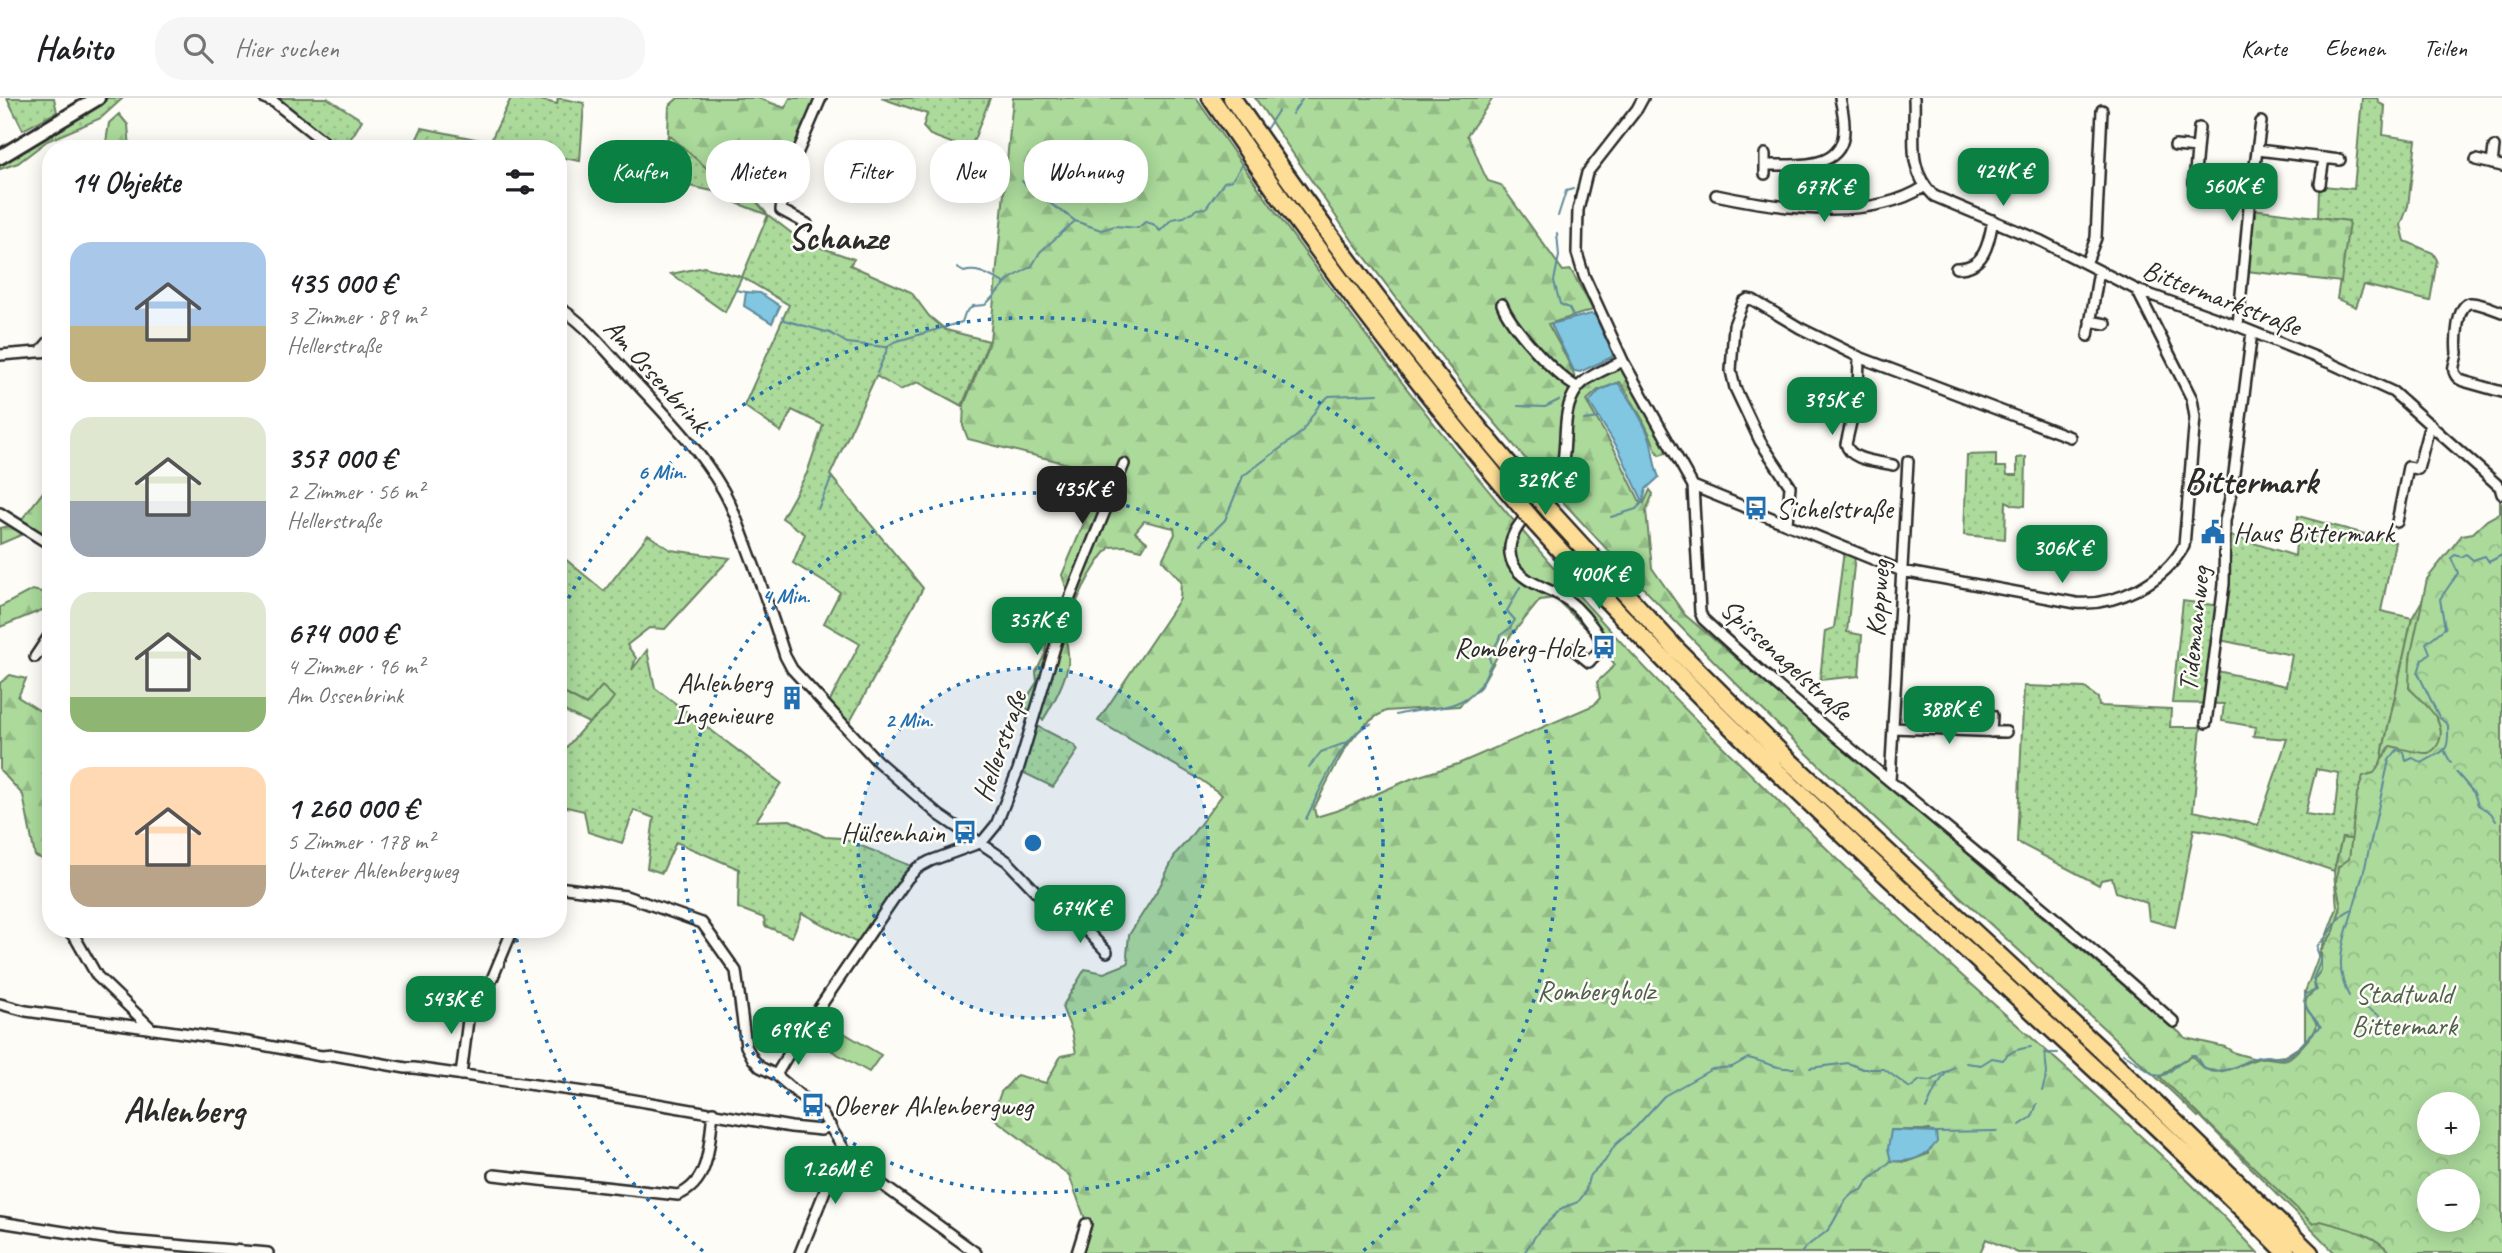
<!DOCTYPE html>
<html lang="de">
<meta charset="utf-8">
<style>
body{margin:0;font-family:Caveat,sans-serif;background:#f6f6f6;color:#202124;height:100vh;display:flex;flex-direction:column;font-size:26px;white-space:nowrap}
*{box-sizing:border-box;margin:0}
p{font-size:23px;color:#757577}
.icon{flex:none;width:38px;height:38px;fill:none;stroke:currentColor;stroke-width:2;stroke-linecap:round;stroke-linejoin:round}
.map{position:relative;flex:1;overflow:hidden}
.panel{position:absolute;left:42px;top:42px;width:525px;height:798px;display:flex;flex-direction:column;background:#fff;border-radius:28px;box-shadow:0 4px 18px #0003}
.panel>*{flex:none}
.top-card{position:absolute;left:588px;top:42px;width:665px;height:63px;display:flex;gap:14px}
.tools{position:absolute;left:2417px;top:994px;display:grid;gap:14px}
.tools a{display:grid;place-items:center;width:63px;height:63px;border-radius:50%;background:#fff;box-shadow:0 4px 18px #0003;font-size:35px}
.price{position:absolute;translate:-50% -60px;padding:0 16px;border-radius:14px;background:#0b8043;color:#fff;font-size:23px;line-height:46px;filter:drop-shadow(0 2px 4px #0008)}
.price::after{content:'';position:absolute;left:50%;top:42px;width:21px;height:16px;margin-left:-10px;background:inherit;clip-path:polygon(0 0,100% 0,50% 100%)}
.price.on{background:#222;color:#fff}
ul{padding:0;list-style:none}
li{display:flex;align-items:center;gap:21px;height:175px;padding:0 28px}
li span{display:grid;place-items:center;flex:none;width:196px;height:140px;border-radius:21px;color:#555}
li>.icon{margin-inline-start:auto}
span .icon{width:84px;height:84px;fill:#fffc;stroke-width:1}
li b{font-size:30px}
h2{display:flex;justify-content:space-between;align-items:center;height:84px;padding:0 28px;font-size:30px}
.pill{padding:0 24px;border-radius:28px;background:#fff;box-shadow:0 4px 18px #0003;font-size:24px;line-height:63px}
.pill.on{background:#0b8043;color:#fff}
header{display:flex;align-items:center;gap:42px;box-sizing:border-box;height:98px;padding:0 35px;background:#fff;border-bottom:2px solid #e0e0e0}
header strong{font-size:33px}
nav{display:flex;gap:38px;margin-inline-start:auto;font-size:24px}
.search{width:490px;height:63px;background:#f6f6f6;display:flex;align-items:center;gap:18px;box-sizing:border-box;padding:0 24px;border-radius:28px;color:#757577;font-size:26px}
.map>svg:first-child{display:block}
</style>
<header>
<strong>Habito</strong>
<div class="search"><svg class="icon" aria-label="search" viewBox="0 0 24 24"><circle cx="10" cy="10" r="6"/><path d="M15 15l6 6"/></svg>Hier suchen</div>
<nav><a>Karte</a><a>Ebenen</a><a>Teilen</a></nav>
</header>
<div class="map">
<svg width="2502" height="1155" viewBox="0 0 2502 1155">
<defs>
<pattern id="grass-dots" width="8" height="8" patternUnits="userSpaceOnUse" patternTransform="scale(1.75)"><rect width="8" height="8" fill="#abda9b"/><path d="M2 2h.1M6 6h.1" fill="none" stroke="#93bb86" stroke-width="1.8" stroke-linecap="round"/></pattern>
<pattern id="forest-firs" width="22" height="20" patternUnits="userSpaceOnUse" patternTransform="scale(1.75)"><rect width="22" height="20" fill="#abda9b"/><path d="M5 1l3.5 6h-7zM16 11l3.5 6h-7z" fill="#93bb86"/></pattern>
<pattern id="cemetery-stones" width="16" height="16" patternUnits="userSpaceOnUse" patternTransform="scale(1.75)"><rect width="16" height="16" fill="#abda9b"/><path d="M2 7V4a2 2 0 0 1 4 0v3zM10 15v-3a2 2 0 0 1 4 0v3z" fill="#93bb86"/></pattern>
<pattern id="park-crowns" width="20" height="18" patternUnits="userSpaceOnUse" patternTransform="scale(1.75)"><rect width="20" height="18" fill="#abda9b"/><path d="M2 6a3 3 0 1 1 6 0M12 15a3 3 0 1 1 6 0" fill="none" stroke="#93bb86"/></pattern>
</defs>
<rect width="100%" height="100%" fill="#fdfcf7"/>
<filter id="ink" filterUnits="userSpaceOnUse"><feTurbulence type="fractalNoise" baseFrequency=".0143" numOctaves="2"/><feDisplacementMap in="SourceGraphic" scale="14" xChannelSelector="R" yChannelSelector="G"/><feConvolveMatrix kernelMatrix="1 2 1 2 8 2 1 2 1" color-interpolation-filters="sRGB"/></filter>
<g filter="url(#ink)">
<path fill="url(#grass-dots)" stroke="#6b8263" stroke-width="2" fill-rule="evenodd" d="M7 0H54L57 14 23 32Z
M98 0H123L101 20 47 43 18 65 0 71V59Z
M275 0H327L362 22C355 34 348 50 333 51Z
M511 0H532L557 6 558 0 584 5 580 63 558 59V51H412L422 30 490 44Z
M881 0H990L970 52 930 37 923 29 927 16Z
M2362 0H2377L2379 5 2385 8 2383 37 2416 42 2408 108 2401 127 2405 143 2433 155 2437 162 2430 203 2364 187 2356 209 2337 201 2349 123 2318 119 2319 91 2323 88 2354 91Z
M668 36 718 80 717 94 662 82Z
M768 117 802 143 854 161 850 167 911 194 929 218 946 232 989 243 962 308 918 284 900 292 876 278 830 377 923 490 846 631 826 610 860 546 824 525 840 494 793 465 805 436 782 420 807 375 823 327 792 312 781 334 744 308 789 207 742 179 725 214 671 176 704 169 742 179Z
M1996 356V369H2006L2007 377H2017V360L2026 359 2025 408 2014 407 2006 403 2005 441 1964 437 1967 357Z
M2298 418 2395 444 2381 513 2412 520 2384 648 2369 735C2361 742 2352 742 2342 740L2334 773 2225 736 2194 731 2175 829 2149 822 2147 805 2116 794 2112 780 2101 782 2099 787 2017 744 2024 588 2085 590 2098 600 2099 608 2171 611 2170 629H2201L2193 713 2258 727 2287 641 2253 638 2256 629 2222 623 2224 606 2172 605 2183 503 2221 508 2225 436 2295 458ZM2220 542 2292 557 2286 588 2217 573ZM2316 671 2339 675 2334 720 2305 716Z
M648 437 671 452 730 460 665 531 649 530 627 547 636 560 632 572 647 552 655 590 781 685 756 723 790 722 825 739 841 740 912 768 902 778 857 845 802 815 792 839 765 828 764 820 738 810 739 771 676 744 662 775 647 770 654 720 634 712 622 745 588 734 584 713 558 707V659L583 630 605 611 586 607 558 592V455L604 493Z
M1844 453 1855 458 1847 534 1862 537 1859 578 1820 582 1825 533 1834 530Z
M1033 626 1074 647 1078 652 1053 689 1018 672Z"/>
<path fill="url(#forest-firs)" stroke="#6b8263" stroke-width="2" fill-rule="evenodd" d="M678 0H758L785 10 790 0H821L784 86 765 82 747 93 768 117 739 106 717 94 718 80 668 36 669 8Z
M1013 0H1196C1349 223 1514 442 1707 633 1793 718 1879 803 1969 884 2067 972 2169 1058 2258 1155H2018L1986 1141 1980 1155H1078L1088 1129 1069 1077 992 1019 1001 994 1017 977 1046 985 1061 958 1076 955 1072 934 1062 909 1085 871 1104 875 1129 865 1127 857 1129 837 1160 788 1176 755 1187 743 1222 697 1201 682 1098 623 1180 501 1181 483 1162 462 1175 436 1174 430 1144 423 1135 434 1147 444 1142 452 1125 448 1110 449C1092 469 1072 507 1067 535 1065 545 1070 557 1068 567 1064 586 1053 606 1043 622L1031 615 1023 606 1037 584 1036 574 1045 556 1048 526 1068 495 1062 477 1105 375 968 341 963 328 964 307 990 242ZM1555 500 1597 541 1596 554 1607 556 1615 567 1597 584 1600 600 1594 607 1458 666 1413 680 1339 712 1316 719 1314 710C1333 675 1348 630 1386 613L1459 608 1480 589 1504 546 1540 502ZM1891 1032H1929L1928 1056 1906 1064 1891 1063Z
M1255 0H1493L1467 37C1476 52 1479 68 1488 83L1501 87 1563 173 1571 172 1593 212 1548 226C1555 239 1573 269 1575 281 1577 291 1567 298 1565 306 1557 331 1567 367 1547 386L1467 292 1352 142Z
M119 16 128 27 130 51H105L109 25Z
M1617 269 1624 270 1663 339 1666 355 1659 357C1654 350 1653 342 1649 335 1641 317 1631 300 1620 284L1598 292 1586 303 1616 354 1640 404 1644 405 1650 392 1653 396 1646 413 1652 470 1685 517 2186 940 2225 949 2235 955 2256 961V963L2260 961 2285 958 2305 945V894L2337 810 2334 773 2342 740C2352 742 2361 742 2369 735L2384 648 2412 520 2430 489 2502 1155H2335L2201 1019 2246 973 2198 1019C2081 906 1958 799 1840 687 1741 593 1646 495 1554 394 1554 376 1566 312 1576 297 1586 283 1603 277 1617 269ZM2429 1006H2468V1045H2429ZM2429 1083H2468V1122H2429Z
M51 384V445L30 433 0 446V430L18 426Z
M32 492 51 496V522L42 512 0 529V509Z
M10 577 26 581 18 599 45 616 51 617V764L35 758 23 697 0 672V585Z
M602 588 614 599 605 611 589 625 558 610V592L586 607Z"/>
<path fill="url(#cemetery-stones)" stroke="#6b8263" stroke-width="2" d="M2252 111 2349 123 2341 184 2247 173 2251 125H2253L2255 116H2252Z"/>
<path fill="url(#park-crowns)" stroke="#6b8263" stroke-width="2" fill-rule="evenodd" d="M2500 404 2502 406V1155H2390C2375 1135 2344 1130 2321 1123L2313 1126 2160 979 2176 966 2193 958C2212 989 2235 966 2260 960 2269 958 2279 964 2287 961 2296 957 2308 941 2314 934 2324 921 2299 912 2307 900 2309 897 2313 895 2315 892L2314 882 2321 872V853L2334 833 2341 808 2336 785 2338 769 2349 761 2357 696 2363 678 2374 675 2390 648C2400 650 2420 656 2428 655 2434 653 2437 649 2439 644 2448 622 2422 604 2409 590L2410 560 2427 481 2462 437 2473 435 2487 422 2500 415ZM2429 1006H2468V1045H2429ZM2429 1083H2468V1122H2429Z"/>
<path fill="#abda9b" stroke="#6b8263" stroke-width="2" d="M844 935 881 957 869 974 832 953Z"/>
<path fill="#81c7e2" stroke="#5f8999" stroke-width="2" d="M746 194 760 195 780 208 772 225 744 208Z
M1591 216 1595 217 1613 256 1612 259 1580 274 1574 273 1551 226Z
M1617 285 1619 286C1630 303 1643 321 1650 341 1654 354 1653 367 1659 379L1646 391 1643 404 1619 352 1589 304 1599 293Z
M1891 1032 1936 1034 1937 1044C1925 1060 1911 1064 1891 1063L1888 1051Z"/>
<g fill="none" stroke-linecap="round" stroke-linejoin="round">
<path stroke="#5f8999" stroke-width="2" d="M1292 16 1303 0
M1265 33 1278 13
M1022 83C1037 99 1057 109 1074 122
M1558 118 1566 93 1573 91
M1557 135 1559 158 1554 183 1560 206 1569 210 1574 220
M957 170 964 174C978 169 991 179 1004 185
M735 192 746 194
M782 219 784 222 830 235 847 245 886 249 894 244 962 224 965 215 973 208 985 207 1010 181 1032 168 1040 154 1075 123 1101 132 1115 128 1138 130 1145 124 1153 126 1160 133 1172 121 1184 119 1197 111 1206 110 1224 84 1232 82 1244 64
M877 275 889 247
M1518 308 1545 309 1559 302
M1584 322 1599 320
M818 411 832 379
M1611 419 1636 411 1643 404
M1201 446 1225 422 1243 378 1301 335 1319 307 1329 298 1378 296
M1396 617C1423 609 1458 614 1478 590 1485 583 1486 574 1491 566L1489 559 1502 536 1510 530 1515 522 1507 513 1520 489
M2445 654 2451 665
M1309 669 1321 654 1348 644
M2456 674 2474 695 2478 707 2491 715 2496 723
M1306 721C1319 695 1343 634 1371 626
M2349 898C2333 869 2344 841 2353 812
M2357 905 2393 925
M2123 956C2136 960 2152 982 2164 977 2170 975 2177 966 2183 962
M2191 957H2195L2204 971C2235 979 2240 959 2267 958 2274 958 2282 963 2288 958 2301 951 2307 936 2321 929L2308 913 2304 903 2306 896 2317 892 2313 881 2321 862 2317 852 2318 847C2332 837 2335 817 2353 811L2365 769 2389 662 2397 652 2404 654 2406 663 2413 660 2422 665C2445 650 2449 658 2448 627L2439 619 2418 575 2422 562 2430 555 2426 545 2445 530 2440 501 2458 475 2451 460 2455 457 2462 459 2466 456 2473 462 2485 458 2489 464 2502 457
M1966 965 1981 967 1992 960 2003 962C2011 952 2019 951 2031 949
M1810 970 1848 965 1863 971H1884L1910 990 1920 982 1931 983 1947 973
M2042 993 2047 976 2045 955H2058
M1926 1011C1933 996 1940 977 1954 969
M2020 1027 2032 1019 2037 1006
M1936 1034 1997 1033
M1524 1155 1538 1134 1562 1110 1578 1104 1585 1095 1589 1079 1605 1063 1615 1047 1636 1029 1664 998 1712 971 1732 969 1748 960C1764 963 1777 972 1794 970
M1801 1155C1807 1146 1818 1141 1827 1133 1840 1119 1840 1097 1862 1092L1867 1084 1891 1063"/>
<g stroke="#2b2b2b" stroke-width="14">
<path id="street" d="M264 0 274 4 333 51
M1643 0 1637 11 1587 75 1578 112 1577 155 1584 178 1623 263 1693 388 1700 514 1703 521C1854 661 2021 785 2174 924
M1914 0C1916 36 1905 71 1934 98L2041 143 2137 192 2238 228 2330 265 2393 294 2500 389 2502 396
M2199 30 2194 85 2251 98
M2175 48 2197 50
M2258 52 2340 62
M1765 56V76
M2476 62 2502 68
M2492 66 2494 49
M1765 67C1796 66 1846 74 1844 28 1844 19 1842 9 1840 0
M2320 86 2324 60
M1716 97C1776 110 1870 124 1924 89
M807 126 781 112 784 86 821 0
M2086 166 2096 140 2102 12
M1956 170C1985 171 1989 144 1993 122
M1502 206C1510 228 1557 279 1577 289
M558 209C583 223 604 251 624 272 659 310 697 347 723 392 733 409 739 428 746 446 760 483 773 520 785 558L792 571 877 663 939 717 1007 763 1043 801 1086 832 1107 854
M2502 214C2493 211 2479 204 2470 205 2456 207 2456 245 2457 255 2457 262 2451 269 2455 276 2457 280 2459 281 2463 283L2502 294
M2090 223 2106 226
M2238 228 2249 110 2261 24
M2088 238 2099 173
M40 254 51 241
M0 257 51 253
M1859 259 1858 294 1846 346C1850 363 1878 363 1893 367
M1693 388 1902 473 2076 505C2117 508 2164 484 2184 448L2195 319 2192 301 2137 192
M0 415 51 447
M2397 424 2408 369 2418 371 2430 326
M1787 426 1790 388 1760 343 1735 290 1731 273 1734 227 1743 204 1748 201 1753 202 1800 230 1859 259 2070 339
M1573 551 1589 564 1600 552C1602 542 1598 536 1592 528 1584 517 1574 505 1561 498 1545 489 1522 484 1513 466 1497 432 1545 405 1558 379 1571 351 1558 317 1577 291 1586 278 1609 270 1623 263
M35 559 51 535
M2206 625 2224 486 2225 423 2232 391 2252 234
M1893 630 2006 634
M1991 634 1992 617
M1890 683 1908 363
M558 789 626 798 702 825 736 873 746 948 753 961 760 969 776 977 822 1016 844 1051 862 1072 976 1155
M67 831 76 841 97 878 152 931
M0 906 26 913 247 944 321 958 333 957 406 970H414L599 996 791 1029 821 1032 830 1027
M461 977 468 922 487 893 513 831
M776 977 794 947 907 781 917 770 930 763 982 744 996 727 1018 672 1069 502 1124 366
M494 1077 678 1097C711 1084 709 1044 713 1014
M0 1124 116 1142 268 1155
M800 1155 838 1060 844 1051
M1077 1155 1086 1126"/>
</g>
<g stroke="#2b2b2b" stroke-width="18">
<path id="secondary" d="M0 59 98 0"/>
</g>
<g stroke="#2b2b2b" stroke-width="21">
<path id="highway" d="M1211 0C1307 141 1408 276 1519 406
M1232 0C1326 135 1423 267 1530 391
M1549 412 1677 552 1782 656 2101 952 2310 1155
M1536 426C1770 686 2039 909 2287 1155"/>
</g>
<use href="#street" stroke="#fdfcf7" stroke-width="9"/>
<use href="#secondary" stroke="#fdfcf7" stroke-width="12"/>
<use href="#highway" stroke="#fedd96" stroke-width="16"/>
<g stroke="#2b2b2b" stroke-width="21" stroke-linecap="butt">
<path id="highway-bridge" d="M1530 391 1549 412
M1519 406 1536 426"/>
</g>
<use href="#highway-bridge" stroke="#fedd96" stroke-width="16"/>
</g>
</g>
<circle cx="1033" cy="745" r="175" fill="#1f6fb2" fill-opacity=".12"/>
<g fill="none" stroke="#1f6fb2" stroke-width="3.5" stroke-dasharray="3.5 7">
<circle cx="1033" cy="745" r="175"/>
<circle cx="1033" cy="745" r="350"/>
<path d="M703 1153A525 525 0 0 1 515 832M559 519A525 525 0 1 1 1363 1153"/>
</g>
<defs>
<g id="bus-bare" transform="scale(1.89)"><path d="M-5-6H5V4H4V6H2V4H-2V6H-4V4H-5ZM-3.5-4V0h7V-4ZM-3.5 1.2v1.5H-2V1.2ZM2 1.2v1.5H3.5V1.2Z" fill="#1f6fb2" stroke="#fdfcf7" stroke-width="2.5" paint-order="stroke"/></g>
<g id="civic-bare" transform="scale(1.89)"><path d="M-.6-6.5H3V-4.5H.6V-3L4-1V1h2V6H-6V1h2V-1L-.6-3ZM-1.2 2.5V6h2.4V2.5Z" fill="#1f6fb2" stroke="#fdfcf7" stroke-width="2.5" paint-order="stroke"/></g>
<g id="building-bare" transform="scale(1.89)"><path d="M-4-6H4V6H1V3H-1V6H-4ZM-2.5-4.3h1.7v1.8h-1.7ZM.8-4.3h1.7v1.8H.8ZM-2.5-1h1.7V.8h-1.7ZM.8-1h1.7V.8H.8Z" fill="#1f6fb2" stroke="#fdfcf7" stroke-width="2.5" paint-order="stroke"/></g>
</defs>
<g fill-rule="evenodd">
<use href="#bus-bare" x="1756" y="410"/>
<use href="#civic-bare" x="2213" y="434"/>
<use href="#bus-bare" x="1604" y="549"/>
<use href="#building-bare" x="792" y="600"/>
<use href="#bus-bare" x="965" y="734"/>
<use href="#bus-bare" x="813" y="1007"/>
</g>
<g text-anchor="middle" stroke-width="5" stroke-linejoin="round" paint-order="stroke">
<g font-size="28" fill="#2b2b2b" stroke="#fdfcf7">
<text transform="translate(2222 199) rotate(21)" y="10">Bittermarkstraße</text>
<text transform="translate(657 277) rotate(48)" y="10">Am Ossenbrink</text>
<text transform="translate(1877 500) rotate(-86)" y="10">Koppweg</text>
<text transform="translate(2193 531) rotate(-84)" y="10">Tidemannweg</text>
<text transform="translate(1787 561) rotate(42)" y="10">Spissenagelstraße</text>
<text transform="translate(999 648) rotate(-71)" y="10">Hellerstraße</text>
</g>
<g font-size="28" fill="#2b2b2b" stroke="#fdfcf7" text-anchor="start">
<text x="1776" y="420">Sichelstraße</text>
<text x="2233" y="444">Haus Bittermark</text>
<text x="1584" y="559" text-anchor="end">Romberg-Holz</text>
<text x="772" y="594" text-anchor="end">Ahlenberg<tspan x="772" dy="32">Ingenieure</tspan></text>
<text x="945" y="744" text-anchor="end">Hülsenhain</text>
<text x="833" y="1017">Oberer Ahlenbergweg</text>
</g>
<g font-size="28" fill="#51604d" stroke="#fdfcf7">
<text x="1596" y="902">Rombergholz</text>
<text x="2404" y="905">Stadtwald<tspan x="2404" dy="32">Bittermark</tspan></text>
</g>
<g font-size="35" font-weight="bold" fill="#2b2b2b" stroke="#fdfcf7">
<text x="838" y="151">Schanze</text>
<text x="2251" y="395">Bittermark</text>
<text x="184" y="1024">Ahlenberg</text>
</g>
</g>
<circle cx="1033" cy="745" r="10" fill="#1f6fb2" stroke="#fdfcf7" stroke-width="3.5"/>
<g font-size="21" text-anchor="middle" font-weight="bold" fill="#1f6fb2" stroke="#fdfcf7" stroke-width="5" stroke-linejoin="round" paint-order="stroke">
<text x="662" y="381">6 Min.</text>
<text x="786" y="505">4 Min.</text>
<text x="909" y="629">2 Min.</text>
</g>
</svg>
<div class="tools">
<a>+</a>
<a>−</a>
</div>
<b class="price" style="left:2003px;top:110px">424K €</b>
<b class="price" style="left:2232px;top:125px">560K €</b>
<b class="price" style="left:1824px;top:126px">677K €</b>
<b class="price" style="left:1832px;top:339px">395K €</b>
<b class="price" style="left:1545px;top:419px">329K €</b>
<b class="price on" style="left:1082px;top:428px">435K €</b>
<b class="price" style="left:2062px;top:487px">306K €</b>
<b class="price" style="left:1599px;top:513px">400K €</b>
<b class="price" style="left:1037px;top:559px">357K €</b>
<b class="price" style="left:1949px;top:648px">388K €</b>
<b class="price" style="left:1080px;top:847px">674K €</b>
<b class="price" style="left:451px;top:938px">543K €</b>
<b class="price" style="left:798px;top:969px">699K €</b>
<b class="price" style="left:835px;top:1108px">1.26M €</b>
<div class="top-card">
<a class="pill on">Kaufen</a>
<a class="pill">Mieten</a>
<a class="pill">Filter</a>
<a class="pill">Neu</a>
<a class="pill">Wohnung</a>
</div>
<section class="panel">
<h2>14 Objekte<svg class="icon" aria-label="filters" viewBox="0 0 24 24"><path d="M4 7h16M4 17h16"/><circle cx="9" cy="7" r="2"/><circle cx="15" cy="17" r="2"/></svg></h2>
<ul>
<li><span style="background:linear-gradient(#a9c7e8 60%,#c2b280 0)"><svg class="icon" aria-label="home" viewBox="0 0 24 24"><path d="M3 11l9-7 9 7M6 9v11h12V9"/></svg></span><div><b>435 000 €</b><p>3 Zimmer · 89 m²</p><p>Hellerstraße</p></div></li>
<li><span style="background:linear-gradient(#dfe7d0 60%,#9aa5b1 0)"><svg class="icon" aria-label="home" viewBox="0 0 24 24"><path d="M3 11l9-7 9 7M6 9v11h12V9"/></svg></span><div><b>357 000 €</b><p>2 Zimmer · 56 m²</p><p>Hellerstraße</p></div></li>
<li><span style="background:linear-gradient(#dfe7d0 75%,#8fb573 0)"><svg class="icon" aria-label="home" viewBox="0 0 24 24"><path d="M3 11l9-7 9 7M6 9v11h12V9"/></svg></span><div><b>674 000 €</b><p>4 Zimmer · 96 m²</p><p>Am Ossenbrink</p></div></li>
<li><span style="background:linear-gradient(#ffd9b3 70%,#b9a48a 0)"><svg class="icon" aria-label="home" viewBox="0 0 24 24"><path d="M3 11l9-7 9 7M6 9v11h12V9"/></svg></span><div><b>1 260 000 €</b><p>5 Zimmer · 178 m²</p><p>Unterer Ahlenbergweg</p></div></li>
</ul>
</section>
</div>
